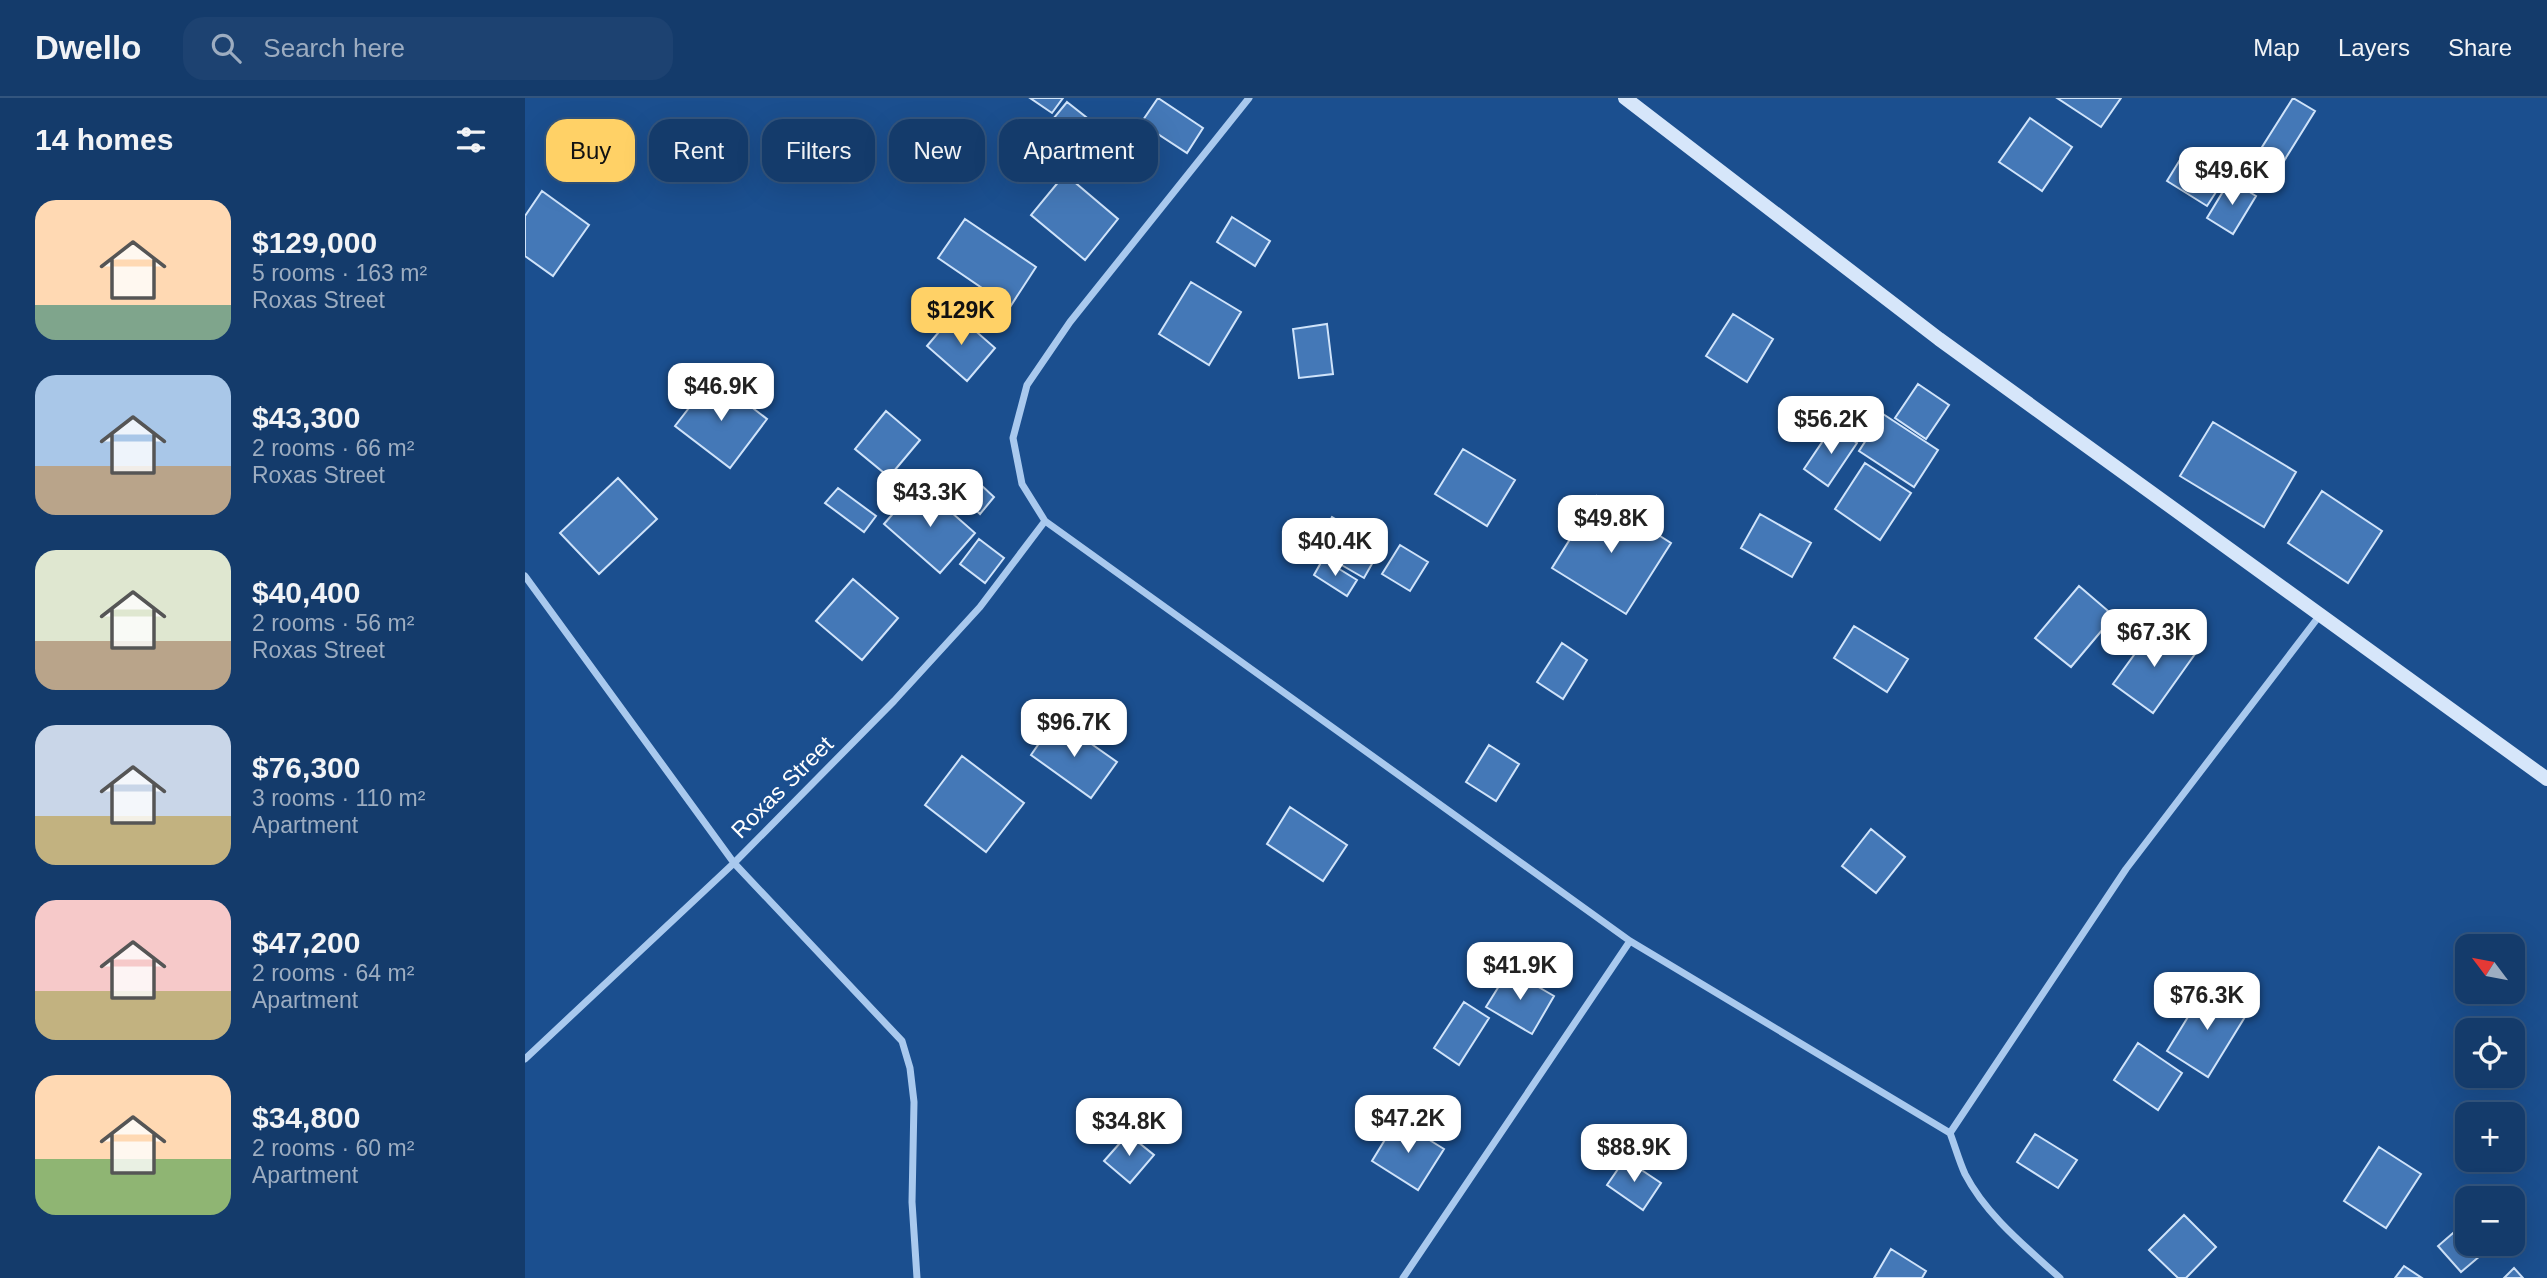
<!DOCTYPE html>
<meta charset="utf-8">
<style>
body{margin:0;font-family:Helvetica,sans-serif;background:#1d4271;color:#f1f3f6;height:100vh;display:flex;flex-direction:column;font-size:26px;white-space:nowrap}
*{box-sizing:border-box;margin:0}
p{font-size:23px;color:#9dadc1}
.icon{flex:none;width:38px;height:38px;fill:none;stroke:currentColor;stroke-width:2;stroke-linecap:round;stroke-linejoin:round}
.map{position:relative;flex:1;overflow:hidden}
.side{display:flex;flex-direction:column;background:#143b6b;width:525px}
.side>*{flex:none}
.hud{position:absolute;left:21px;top:21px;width:665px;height:63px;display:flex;gap:14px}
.needle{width:46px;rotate:302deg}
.controls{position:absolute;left:1930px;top:836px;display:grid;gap:14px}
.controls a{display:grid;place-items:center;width:70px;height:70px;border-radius:14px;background:#143b6b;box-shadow:0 7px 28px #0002,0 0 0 2px #33557e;font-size:35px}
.price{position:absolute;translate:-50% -60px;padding:0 16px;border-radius:14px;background:#fff;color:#222;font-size:23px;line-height:46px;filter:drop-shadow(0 2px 4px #0008)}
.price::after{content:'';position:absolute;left:50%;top:42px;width:21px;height:16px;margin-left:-10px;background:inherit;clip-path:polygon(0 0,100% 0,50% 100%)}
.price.active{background:#ffd166;color:#111}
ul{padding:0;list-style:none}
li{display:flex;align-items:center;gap:21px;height:175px;padding:0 35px}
li span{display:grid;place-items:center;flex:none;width:196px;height:140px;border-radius:21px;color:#555}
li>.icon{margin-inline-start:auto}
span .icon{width:84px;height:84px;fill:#fffc;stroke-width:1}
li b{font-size:30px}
h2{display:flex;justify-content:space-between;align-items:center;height:84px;padding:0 35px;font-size:30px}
.tag{padding:0 24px;border-radius:21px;background:#143b6b;box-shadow:0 7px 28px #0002,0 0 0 2px #33557e;font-size:24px;line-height:63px}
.tag.active{background:#ffd166;color:#111}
header{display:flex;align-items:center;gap:42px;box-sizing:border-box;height:98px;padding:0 35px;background:#143b6b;border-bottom:2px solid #33557e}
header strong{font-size:33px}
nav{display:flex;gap:38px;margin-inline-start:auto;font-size:24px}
.search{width:490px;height:63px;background:#1d4271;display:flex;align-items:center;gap:18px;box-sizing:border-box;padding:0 24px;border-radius:21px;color:#9dadc1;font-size:26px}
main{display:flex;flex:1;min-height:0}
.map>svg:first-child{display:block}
</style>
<header>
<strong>Dwello</strong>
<div class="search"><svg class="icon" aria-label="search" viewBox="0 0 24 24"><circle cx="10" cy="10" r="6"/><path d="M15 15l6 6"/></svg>Search here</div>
<nav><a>Map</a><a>Layers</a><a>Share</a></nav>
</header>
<main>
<section class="side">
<h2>14 homes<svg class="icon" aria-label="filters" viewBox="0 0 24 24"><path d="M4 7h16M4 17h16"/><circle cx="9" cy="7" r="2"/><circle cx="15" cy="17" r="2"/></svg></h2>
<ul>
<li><span style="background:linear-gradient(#ffd9b3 75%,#7fa58c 0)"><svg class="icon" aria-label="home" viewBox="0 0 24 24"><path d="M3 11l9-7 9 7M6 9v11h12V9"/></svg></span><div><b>$129,000</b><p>5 rooms · 163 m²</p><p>Roxas Street</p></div></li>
<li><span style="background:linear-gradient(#a9c7e8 65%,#b9a48a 0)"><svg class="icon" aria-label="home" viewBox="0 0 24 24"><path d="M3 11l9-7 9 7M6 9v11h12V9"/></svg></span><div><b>$43,300</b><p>2 rooms · 66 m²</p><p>Roxas Street</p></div></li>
<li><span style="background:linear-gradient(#dfe7d0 65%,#b9a48a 0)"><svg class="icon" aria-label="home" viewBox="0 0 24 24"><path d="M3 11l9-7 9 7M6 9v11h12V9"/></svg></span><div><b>$40,400</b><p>2 rooms · 56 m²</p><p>Roxas Street</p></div></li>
<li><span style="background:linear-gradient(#c9d6e8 65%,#c2b280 0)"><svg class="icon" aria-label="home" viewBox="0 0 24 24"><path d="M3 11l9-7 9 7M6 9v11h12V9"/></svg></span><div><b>$76,300</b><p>3 rooms · 110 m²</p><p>Apartment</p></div></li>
<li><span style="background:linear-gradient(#f6c9c9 65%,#c2b280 0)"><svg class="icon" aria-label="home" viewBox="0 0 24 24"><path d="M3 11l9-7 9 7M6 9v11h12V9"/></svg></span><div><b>$47,200</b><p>2 rooms · 64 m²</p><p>Apartment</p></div></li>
<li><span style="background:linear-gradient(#ffd9b3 60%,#8fb573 0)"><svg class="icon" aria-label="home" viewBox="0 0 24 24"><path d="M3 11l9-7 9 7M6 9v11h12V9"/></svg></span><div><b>$34,800</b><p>2 rooms · 60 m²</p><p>Apartment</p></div></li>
</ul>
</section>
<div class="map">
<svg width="2022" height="1180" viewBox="0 0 2022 1180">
<rect width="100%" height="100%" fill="#1b4f8f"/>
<path fill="#4478b7" stroke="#cfe3fa" stroke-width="2" d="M505 0H538L527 15Z
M633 0 678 30 662 55 616 25Z
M1532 0H1596L1576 29Z
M1768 0 1790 13 1754 71 1732 57Z
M542 4 566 23 552 40 528 21Z
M1505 20 1547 49 1517 93 1474 64Z
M1661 52 1702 77 1682 108 1642 83Z
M540 76 593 121 560 162 506 117Z
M1705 82 1731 98 1708 136 1682 120Z
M17 93 64 127 28 178 0 158V118Z
M707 119 745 143 730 168 692 144Z
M440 121 511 169 485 209 413 160Z
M666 184 716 214 684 267 634 236Z
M430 215 470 250 442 283 402 248Z
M1208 216 1248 241 1222 284 1181 258Z
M802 226 808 276 774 280 768 231Z
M188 279 242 321 205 370 150 328Z
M1393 286 1424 307 1401 341 1370 320Z
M361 313 395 342 364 379 330 351Z
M1358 316 1413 352 1389 389 1334 353Z
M1688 324 1771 374 1739 429 1655 378Z
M1308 328 1332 345 1303 388 1279 371Z
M938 351 990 382 962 428 910 396Z
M1340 365 1386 395 1355 442 1310 411Z
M93 380 132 421 74 476 35 435Z
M394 386 450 435 415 475 359 426Z
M456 387 469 399 455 416 442 404Z
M313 390 351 418 339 434 300 405Z
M1797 393 1857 433 1823 485 1763 445Z
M1072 398 1146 445 1101 516 1027 470Z
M1235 416 1286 445 1267 479 1216 450Z
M807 419 857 448 839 480 789 451Z
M454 441 479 460 460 485 435 466Z
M875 447 903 464 885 493 857 476Z
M798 461 832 482 822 498 789 477Z
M328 481 373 520 337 562 291 523Z
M1554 488 1589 518 1546 569 1510 540Z
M1329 528 1383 561 1362 594 1309 560Z
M1630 528 1670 556 1628 615 1588 586Z
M1037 545 1062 562 1038 601 1012 584Z
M531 621 592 664 566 700 506 657Z
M964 647 994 666 971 703 941 684Z
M437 658 499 705 461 754 400 707Z
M765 709 822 747 798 783 742 746Z
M1346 731 1380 759 1351 795 1317 768Z
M984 872 1029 898 1007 936 961 909Z
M1682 888 1723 914 1683 979 1642 953Z
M939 904 964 920 934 967 909 950Z
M1613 945 1657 975 1633 1012 1589 982Z
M872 1022 919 1051 893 1092 847 1063Z
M603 1036 629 1057 605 1085 579 1063Z
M1510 1036 1552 1062 1533 1090 1492 1064Z
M1854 1049 1896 1076 1861 1130 1819 1103Z
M1100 1061 1136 1085 1118 1112 1082 1087Z
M1659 1117 1691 1149 1661 1180H1653L1624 1152Z
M1942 1123V1146L1968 1147 1936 1174 1913 1148Z
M1366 1151 1401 1173 1397 1180H1349Z
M1879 1168 1897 1180H1870Z
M1989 1170 1998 1180H1979Z"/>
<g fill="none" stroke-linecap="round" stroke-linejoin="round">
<path stroke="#a9c9ee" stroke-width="7" d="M724 0 545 224 502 287 488 340 497 386 520 423 1105 843 1425 1035C1430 1048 1434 1063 1440 1076 1461 1117 1501 1149 1535 1180
M0 478 209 765 377 943 385 970 389 1004 387 1104 392 1180
M0 961 209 765 369 603 455 509 520 423
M1425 1035 1601 771 1795 517
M878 1180 1105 843"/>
<path stroke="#d6e6fa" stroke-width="14" d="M1100 0 1414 241 2022 681"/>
</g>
<g text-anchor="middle" stroke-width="5" stroke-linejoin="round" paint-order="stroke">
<g font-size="23" fill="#fff" stroke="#1b4f8f">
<text transform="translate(257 689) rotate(-45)" y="8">Roxas Street</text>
</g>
</g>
</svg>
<div class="controls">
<a><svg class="needle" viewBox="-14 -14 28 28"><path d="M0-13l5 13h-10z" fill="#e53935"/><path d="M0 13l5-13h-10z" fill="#9dadc1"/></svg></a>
<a><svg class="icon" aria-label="locate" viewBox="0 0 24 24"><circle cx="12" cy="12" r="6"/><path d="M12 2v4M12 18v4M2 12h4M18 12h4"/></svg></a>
<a>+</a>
<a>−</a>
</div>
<b class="price" style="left:1707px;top:109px">$49.6K</b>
<b class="price active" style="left:436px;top:249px">$129K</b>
<b class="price" style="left:196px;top:325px">$46.9K</b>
<b class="price" style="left:1306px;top:358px">$56.2K</b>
<b class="price" style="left:405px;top:431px">$43.3K</b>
<b class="price" style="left:1086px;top:457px">$49.8K</b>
<b class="price" style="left:810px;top:480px">$40.4K</b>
<b class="price" style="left:1629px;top:571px">$67.3K</b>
<b class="price" style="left:549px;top:661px">$96.7K</b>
<b class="price" style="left:995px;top:904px">$41.9K</b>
<b class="price" style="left:1682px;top:934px">$76.3K</b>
<b class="price" style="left:883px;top:1057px">$47.2K</b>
<b class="price" style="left:604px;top:1060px">$34.8K</b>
<b class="price" style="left:1109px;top:1086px">$88.9K</b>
<div class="hud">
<a class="tag active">Buy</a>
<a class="tag">Rent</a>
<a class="tag">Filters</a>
<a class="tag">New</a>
<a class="tag">Apartment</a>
</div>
</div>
</main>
